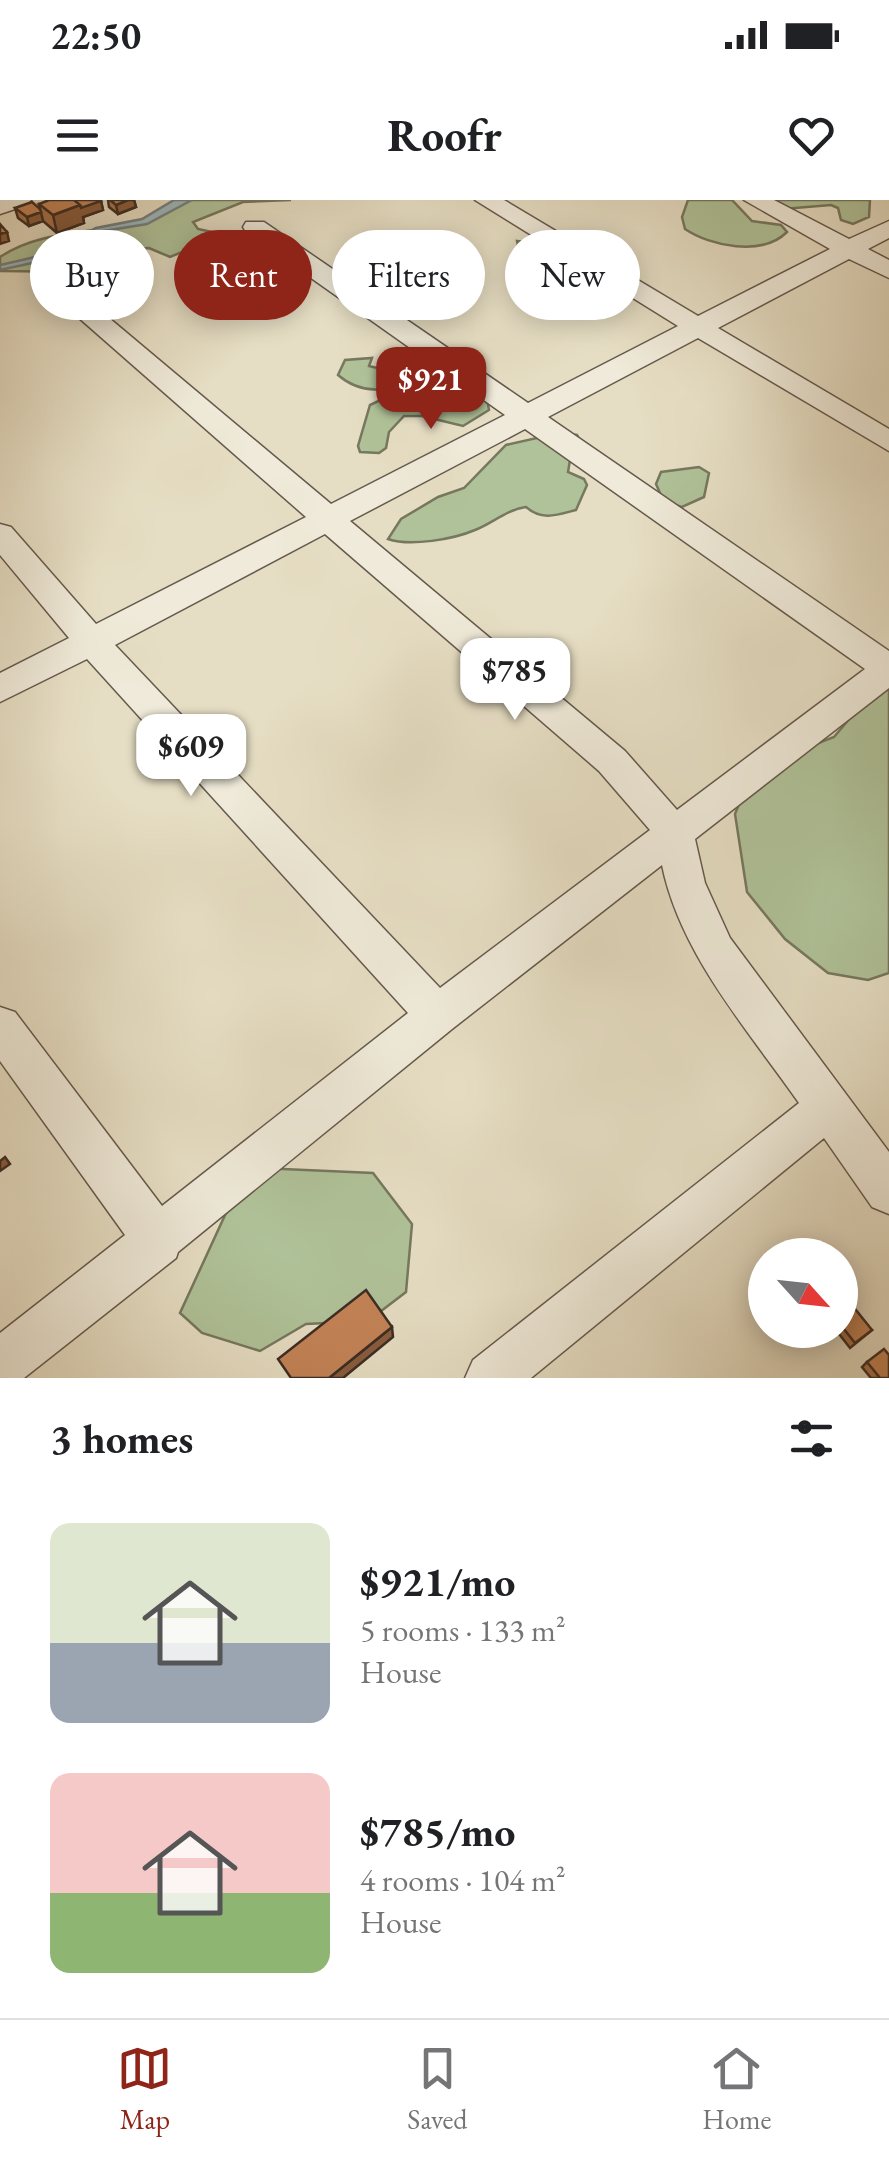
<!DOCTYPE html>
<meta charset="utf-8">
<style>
body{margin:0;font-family:"EB Garamond",serif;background:#f2f2f2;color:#202124;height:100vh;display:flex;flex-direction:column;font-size:38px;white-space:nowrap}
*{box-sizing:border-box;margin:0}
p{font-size:32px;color:#757577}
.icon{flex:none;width:55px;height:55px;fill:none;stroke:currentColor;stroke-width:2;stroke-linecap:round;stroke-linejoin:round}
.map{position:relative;height:1178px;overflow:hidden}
.drawer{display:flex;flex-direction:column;background:#fff;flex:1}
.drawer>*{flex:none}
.banner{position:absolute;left:30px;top:30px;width:830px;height:90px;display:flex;gap:20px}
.needle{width:65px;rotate:117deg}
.controls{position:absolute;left:748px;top:1038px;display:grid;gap:20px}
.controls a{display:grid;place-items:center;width:110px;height:110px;border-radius:50%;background:#fff;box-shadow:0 5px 25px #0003;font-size:50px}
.price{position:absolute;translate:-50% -85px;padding:0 22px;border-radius:20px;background:#fff;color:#222;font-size:32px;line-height:65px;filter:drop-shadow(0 2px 5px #0008)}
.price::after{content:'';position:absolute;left:50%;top:60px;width:30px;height:22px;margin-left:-15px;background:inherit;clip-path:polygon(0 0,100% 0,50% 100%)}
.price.selected{background:#8f2418;color:#fff}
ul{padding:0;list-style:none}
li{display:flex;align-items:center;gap:30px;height:250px;padding:0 50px}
li span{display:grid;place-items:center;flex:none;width:280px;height:200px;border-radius:20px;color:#555}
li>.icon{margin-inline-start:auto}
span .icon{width:120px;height:120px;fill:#fffc;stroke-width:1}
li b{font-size:42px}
h2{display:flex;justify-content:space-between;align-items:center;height:120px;padding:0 50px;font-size:42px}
.pill{padding:0 35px;border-radius:45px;background:#fff;box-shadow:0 5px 25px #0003;font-size:35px;line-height:90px}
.pill.selected{background:#8f2418;color:#fff}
.status{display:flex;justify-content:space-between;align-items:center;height:70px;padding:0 50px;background:#fff;direction:ltr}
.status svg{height:28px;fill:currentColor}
header{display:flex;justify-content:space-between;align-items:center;height:130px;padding:0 50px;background:#fff;font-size:45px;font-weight:700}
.tabs{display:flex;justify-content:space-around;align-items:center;height:140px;border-top:2px solid #e0e0e0;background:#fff;font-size:28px;color:#757577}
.tabs a{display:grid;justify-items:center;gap:5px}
.tabs .selected{color:#8f2418}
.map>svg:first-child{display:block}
</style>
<div class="status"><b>22:50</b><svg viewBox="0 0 49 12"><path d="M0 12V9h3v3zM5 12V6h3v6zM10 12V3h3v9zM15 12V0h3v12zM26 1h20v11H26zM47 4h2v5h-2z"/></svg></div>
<header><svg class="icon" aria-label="menu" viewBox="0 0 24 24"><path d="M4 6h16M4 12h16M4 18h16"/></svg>Roofr<svg class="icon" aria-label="heart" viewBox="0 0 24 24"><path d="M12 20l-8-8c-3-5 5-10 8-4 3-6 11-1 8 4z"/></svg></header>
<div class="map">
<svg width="889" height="1178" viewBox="0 0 889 1178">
<rect width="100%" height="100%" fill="#e6dec4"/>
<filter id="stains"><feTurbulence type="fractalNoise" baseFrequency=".002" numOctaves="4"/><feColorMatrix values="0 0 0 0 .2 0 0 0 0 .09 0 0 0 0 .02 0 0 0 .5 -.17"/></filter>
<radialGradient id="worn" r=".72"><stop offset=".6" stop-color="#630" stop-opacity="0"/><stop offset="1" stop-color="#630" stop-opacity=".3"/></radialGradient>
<path fill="#b0c299" stroke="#76785f" stroke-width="2.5" d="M187 0H291L243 2 193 22 198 29 212 32 197 46 170 57 149 48 132 49 99 69 83 72 0 71V57C43 28 97 35 144 20 158 15 173 6 187 0Z
M688 0H732L752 21 781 25 787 32C762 57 710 46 685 29L682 17Z
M770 0H870L869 17 853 24 841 20 838 8 831 5 783 9Z
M517 41 548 45 569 58 571 66C552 71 537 65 520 55Z
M372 158 369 166C389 173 407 159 424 165L416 184C388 190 362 196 338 175L345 160Z
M391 195 437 210 468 200 487 199 489 210 463 226 422 216H404L389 232 386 248 379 253 360 252 358 246 370 205Z
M559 233 577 235 581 242 571 254 568 272 584 279 587 285 576 310C557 315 542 321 526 307 506 310 493 323 475 330 454 339 410 347 388 339L401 319 438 297 464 288 506 245Z
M699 267 709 273 704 297 682 307 664 302 656 284 661 272Z
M889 485V773L868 780 828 773 785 739 747 692 735 614 753 569 834 537 867 498Z
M260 968 373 973 412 1024 406 1092 368 1121 306 1124 260 1151 202 1133 180 1113 226 1013Z"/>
<path fill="#9cb9c0" stroke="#758182" stroke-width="2.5" d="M174 0H192L147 24 98 32 87 45 73 47 55 58 0 70V65L48 54 96 28 142 19Z"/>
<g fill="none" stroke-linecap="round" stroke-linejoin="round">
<g stroke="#66594d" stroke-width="3">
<path id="minor" d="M0 0H31L27 5 0 14Z
M475 0H504L698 116 830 49 744 0H774L849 39 889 21V38L868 49 889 60V78L849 59 718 128 889 229V251L698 138 548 217 889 451V488L695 639 705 683 730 738 889 952V1014L872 1007 824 938 531 1178H465L473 1160 799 903C748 830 680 754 662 665L452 829 178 1052 176 1058 24 1178H0V1133L125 1035 0 861V807L15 812 162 1006 408 813 87 459 0 502V473L69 438 0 355V324L11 327 96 424 306 317 62 103 75 95 84 97 331 304 505 215 246 32 243 27 246 22H264L528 203 678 126ZM525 229 865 469 677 610 625 551 350 321ZM325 334 599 571 650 630 440 788 115 445Z"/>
</g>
<use href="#minor" fill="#efead9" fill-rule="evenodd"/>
</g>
<path fill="#a8714b" stroke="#3b2d25" stroke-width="2.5" d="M108 0H134L136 7 118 14 109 7Z
M101 1 103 10 83 17 84 23 57 33 43 21 29 26 18 18 15 8 40 9 39 4Z
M840 1106 872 1130 850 1148 836 1130H840Z
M867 1162 889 1178H871L862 1167Z"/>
<path fill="#885c3d" stroke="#3b2d25" stroke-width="2.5" d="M128 0H134L136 7 118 14 116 5Z
M101 1 103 10 83 17 84 23 57 33 53 15 80 5Z
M41 12 43 21 29 26 27 17Z
M7 32 9 41 0 44V34Z
M5 957 10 964 0 971V961Z
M392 1127 393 1137 343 1178H329Z"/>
<path fill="#c38357" stroke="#3b2d25" stroke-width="2.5" d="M49 0H74L80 5 53 15 39 4Z
M74 0H100L101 1 81 8 80 5Z
M110 0H128L116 5Z
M32 2 40 9 41 12 27 17 15 8Z
M0 24 7 32 0 34Z
M366 1090 392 1127 329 1178H291L278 1159Z
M848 1100 872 1130 855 1143 840 1124V1106Z
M884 1149 889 1155V1178H880L867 1162Z"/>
<rect width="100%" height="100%" filter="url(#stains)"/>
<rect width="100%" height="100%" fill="url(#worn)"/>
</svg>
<div class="controls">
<a><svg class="needle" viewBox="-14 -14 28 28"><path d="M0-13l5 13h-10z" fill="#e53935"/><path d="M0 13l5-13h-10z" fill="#757577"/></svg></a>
</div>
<b class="price selected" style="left:431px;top:232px">$921</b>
<b class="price" style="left:515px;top:523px">$785</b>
<b class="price" style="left:191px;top:599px">$609</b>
<div class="banner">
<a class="pill">Buy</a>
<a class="pill selected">Rent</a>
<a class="pill">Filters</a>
<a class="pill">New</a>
</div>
</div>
<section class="drawer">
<h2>3 homes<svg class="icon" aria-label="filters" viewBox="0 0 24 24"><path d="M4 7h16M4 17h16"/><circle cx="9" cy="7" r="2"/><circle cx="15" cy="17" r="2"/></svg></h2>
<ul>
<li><span style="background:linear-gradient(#dfe7d0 60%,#9aa5b1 0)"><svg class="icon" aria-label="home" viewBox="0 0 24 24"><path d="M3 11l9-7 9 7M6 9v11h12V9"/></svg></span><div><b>$921/mo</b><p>5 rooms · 133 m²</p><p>House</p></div></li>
<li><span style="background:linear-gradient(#f6c9c9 60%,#8fb573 0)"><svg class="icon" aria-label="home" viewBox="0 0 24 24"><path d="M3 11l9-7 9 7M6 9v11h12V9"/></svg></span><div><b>$785/mo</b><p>4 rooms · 104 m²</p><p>House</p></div></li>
</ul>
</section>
<nav class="tabs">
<a class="selected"><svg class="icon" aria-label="map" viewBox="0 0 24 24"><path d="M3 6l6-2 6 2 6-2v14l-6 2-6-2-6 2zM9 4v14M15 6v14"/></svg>Map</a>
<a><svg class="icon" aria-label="saved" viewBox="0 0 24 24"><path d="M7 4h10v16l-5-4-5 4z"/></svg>Saved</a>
<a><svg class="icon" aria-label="home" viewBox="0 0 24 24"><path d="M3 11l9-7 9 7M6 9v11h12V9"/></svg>Home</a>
</nav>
